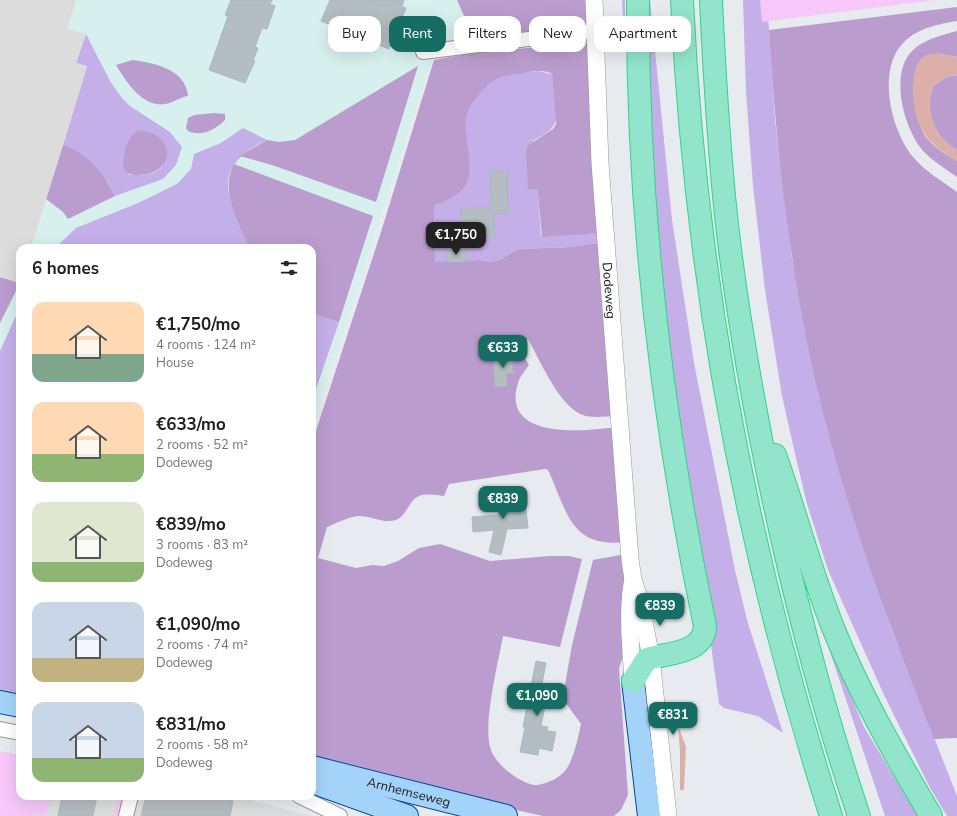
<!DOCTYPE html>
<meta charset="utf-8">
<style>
body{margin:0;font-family:"Nunito Sans",sans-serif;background:#f6f6f6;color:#202124;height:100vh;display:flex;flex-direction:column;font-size:15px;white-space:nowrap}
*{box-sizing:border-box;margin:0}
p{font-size:13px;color:#757577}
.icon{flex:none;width:22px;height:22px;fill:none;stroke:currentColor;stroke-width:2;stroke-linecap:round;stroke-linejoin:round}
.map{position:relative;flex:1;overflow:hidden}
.drawer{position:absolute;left:16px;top:244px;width:300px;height:556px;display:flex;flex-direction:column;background:#fff;border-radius:12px;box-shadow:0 4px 16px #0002}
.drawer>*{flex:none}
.hud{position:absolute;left:328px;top:16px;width:380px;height:36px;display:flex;gap:8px}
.price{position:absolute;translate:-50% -34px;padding:0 9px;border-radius:8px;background:#156d63;color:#fff;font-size:13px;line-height:26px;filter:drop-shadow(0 1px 2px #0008)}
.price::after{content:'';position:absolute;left:50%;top:24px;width:12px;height:9px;margin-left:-6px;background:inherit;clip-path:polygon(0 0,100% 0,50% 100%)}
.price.on{background:#222;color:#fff}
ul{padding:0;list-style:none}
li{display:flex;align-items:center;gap:12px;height:100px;padding:0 16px}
li span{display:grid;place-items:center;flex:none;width:112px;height:80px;border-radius:12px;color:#555}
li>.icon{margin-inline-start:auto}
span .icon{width:48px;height:48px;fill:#fffc;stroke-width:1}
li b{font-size:17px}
h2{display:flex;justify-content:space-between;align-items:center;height:48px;padding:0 16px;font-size:17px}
.chip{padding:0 14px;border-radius:12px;background:#fff;box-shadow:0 4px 16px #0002;font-size:14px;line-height:36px}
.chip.on{background:#156d63;color:#fff}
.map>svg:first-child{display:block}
</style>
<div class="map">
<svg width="957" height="816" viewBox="0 0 957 816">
<rect width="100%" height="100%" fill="#e7ebf0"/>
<path fill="#dddede" d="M20 796H235L311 816H0Z"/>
<path fill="#d7f0ee" d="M0 0H591L592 39 433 57 312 426V248H20V676L0 673Z"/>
<path fill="#c5afe8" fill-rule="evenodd" d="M622 0H625V52Z
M644 0H650L672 220 694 363 735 570 747 620 783 733 758 716 724 708 719 704 708 623 656 289Z
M743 0H767L775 120 792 259 853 516 893 633 957 796V816H947L929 786 884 695 828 570 807 504 796 458 782 396 765 290 753 186 746 92Z
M86 34 110 81 122 98 130 106 170 132 182 147 176 165 163 179 115 196 107 181 63 145 87 66 76 63ZM141 130 147 131 167 156C163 175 147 175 130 175L123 167 126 148 138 131Z
M538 71 552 74 556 118C555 130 543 135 533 141L528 189H537L538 192 541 236 603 233V242L572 247 518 249 501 259 491 262 479 260 435 263 434 206 444 201 469 171C469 154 463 136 465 119 466 102 487 82 502 76 512 71 527 73 538 71Z
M243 128 267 140C206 170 230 198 249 248H55L76 228 138 203 177 184 191 169 194 154 221 143Z
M20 307V700L0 695V351Z
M312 314 339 322 312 401Z
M821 625 864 727 918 816H885Z"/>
<path fill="#ba9dce" d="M457 0H589L591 25 477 37 471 32Z
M957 7V21C939 24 918 28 904 42 876 69 891 132 914 158 926 172 942 181 957 192V738L934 739C888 622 843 503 815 379 789 264 776 147 769 30Z
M957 31V57C918 49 916 58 918 95 919 104 917 116 920 125 924 141 944 154 957 161V177C945 169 933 161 923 151 904 129 889 74 912 51 924 39 942 35 957 31Z
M592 39 603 233 542 237 538 193 537 189H528L526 152 527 146 553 129 556 124 552 74C542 68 527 73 516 74 501 75 492 80 482 91 447 126 480 150 466 184 461 195 445 201 434 206L435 262 479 260 491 262 501 259 518 249 572 247 603 242 617 416C607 416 595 418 586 416 561 411 540 360 528 339L518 347 529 365C525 371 520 376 518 383 500 441 586 431 617 427L626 542C570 548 568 513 548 470L545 469 449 484 444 496C436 495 426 493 419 496 408 501 407 516 396 520 384 524 371 516 359 516 348 517 337 523 327 527L318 558 356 568 372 565 384 566 398 561 419 548 440 544 490 561 550 556H569L582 559 560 647 503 636C498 664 482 726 491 750 496 765 520 783 535 785 544 785 557 779 563 773 573 764 578 738 581 724L565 702 563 696 572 645 593 560 620 555 627 557 625 650 619 668 628 795 621 810 614 816H543L312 765V443L381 232 434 60 484 51 528 48Z
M132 60C154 63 186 69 188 96 180 97 173 103 165 104 142 108 126 81 116 65Z
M418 66 376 202 272 165 240 156 267 140 279 142 295 140Z
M957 75V150C934 137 924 111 933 86L947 77Z
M213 113 225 114V120C215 130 201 137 188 131L186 128 188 118 194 115Z
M141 130C175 135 177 173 140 175 132 175 127 175 123 167 123 155 127 133 141 130Z
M63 145C89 154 103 172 115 196L68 219 63 212 46 199Z
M234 164 373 216 339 322 312 314V248H249C239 222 219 192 234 164Z
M0 277 20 283 0 323Z"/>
<path fill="#f6c7f8" d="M760 0H935L762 22Z
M0 751 20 755V796H51L45 816 35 814 34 816H0Z
M119 796H138L132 816H113Z"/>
<path fill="#dcdcdc" d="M0 0H76L67 29 86 34 76 63 87 67 31 248H20V283L0 277Z"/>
<path fill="#dcafa9" d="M937 53 957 57V75L947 77 933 86C924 111 934 137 957 150V161C942 153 927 141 920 126 912 110 909 75 920 60 924 55 932 54 937 53Z
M678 725 686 747 684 790H680V751Z"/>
<path fill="#b4bdc1" stroke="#aabac2" d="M231 0H272L270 4 275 6 267 29 262 28 255 47 258 48 253 61H255L245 83 209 70 228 16 225 15Z
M330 0H404L402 7 406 8 389 49 321 21Z
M497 171H507L508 213 493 214 495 236 462 237 461 208 491 207 490 172Z
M465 250V262H447L446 251Z
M512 354 513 373H506L507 386 495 387 494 355Z
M524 493 528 528 507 529 501 555 489 552 494 530 473 532 472 517 499 515 498 495Z
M536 661 546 663 540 694 547 696 541 726 548 727 547 731 556 732 552 751 539 748 538 755 520 752 525 727H523Z
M62 796H97L93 816H58Z
M146 796H215L233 801 230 816H141Z"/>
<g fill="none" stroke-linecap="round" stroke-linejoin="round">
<g stroke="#979797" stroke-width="16">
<path id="minor" d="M423 52 594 31
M0 729 20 733
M299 796 340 816
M126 816 131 796"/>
</g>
<g stroke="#979797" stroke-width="18">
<g id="tertiary">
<path id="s1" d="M594 0 600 163 630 559 633 580 640 600 651 658 668 816"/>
<path d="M632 584C627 616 631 649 633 681"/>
</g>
</g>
<g stroke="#064897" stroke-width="24">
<g id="primary">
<path d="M633 681 649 816"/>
<path d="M0 702 20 706"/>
<path id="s2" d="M312 767 506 816"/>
<path d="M312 782 407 816"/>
</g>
</g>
<g stroke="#2ed587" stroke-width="24">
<path id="motorway" d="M682 0C695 278 746 551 831 816
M711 0C714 65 718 131 724 196 732 279 746 362 762 444 787 570 818 694 859 816
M775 455C796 513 811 573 834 630 860 695 896 756 931 816
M633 681 647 659C667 653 704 654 705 626 662 420 637 211 638 0"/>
</g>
<use href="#minor" stroke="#fff" stroke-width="14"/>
<use href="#tertiary" stroke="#fff" stroke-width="17"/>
<use href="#primary" stroke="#a4d3f9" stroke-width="22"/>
<use href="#motorway" stroke="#92e4cb" stroke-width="22"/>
</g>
<g text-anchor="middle" stroke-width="3.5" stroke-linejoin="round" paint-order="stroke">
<g font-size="13" fill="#202020" stroke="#fff">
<text dy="5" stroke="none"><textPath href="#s1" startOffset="291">Dodeweg</textPath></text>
<text dy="5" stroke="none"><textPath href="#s2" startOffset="100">Arnhemseweg</textPath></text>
</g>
</g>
</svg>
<b class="price on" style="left:456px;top:256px">€1,750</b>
<b class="price" style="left:503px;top:369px">€633</b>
<b class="price" style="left:503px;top:520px">€839</b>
<b class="price" style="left:660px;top:627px">€839</b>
<b class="price" style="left:537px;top:717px">€1,090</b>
<b class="price" style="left:673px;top:736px">€831</b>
<div class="hud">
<a class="chip">Buy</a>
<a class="chip on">Rent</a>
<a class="chip">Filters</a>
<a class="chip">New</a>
<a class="chip">Apartment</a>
</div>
<section class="drawer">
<h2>6 homes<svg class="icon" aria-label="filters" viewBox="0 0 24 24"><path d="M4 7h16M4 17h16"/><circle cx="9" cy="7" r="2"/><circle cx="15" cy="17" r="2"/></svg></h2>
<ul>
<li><span style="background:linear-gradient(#ffd9b3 65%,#7fa58c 0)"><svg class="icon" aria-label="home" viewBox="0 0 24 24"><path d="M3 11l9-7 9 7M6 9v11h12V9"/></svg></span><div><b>€1,750/mo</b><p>4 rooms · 124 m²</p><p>House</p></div></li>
<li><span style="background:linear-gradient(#ffd9b3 65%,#8fb573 0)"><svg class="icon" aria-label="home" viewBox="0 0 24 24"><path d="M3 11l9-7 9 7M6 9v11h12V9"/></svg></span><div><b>€633/mo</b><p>2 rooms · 52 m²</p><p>Dodeweg</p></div></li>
<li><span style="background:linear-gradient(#dfe7d0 75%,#8fb573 0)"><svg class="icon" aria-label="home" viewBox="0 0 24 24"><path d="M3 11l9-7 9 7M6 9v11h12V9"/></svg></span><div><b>€839/mo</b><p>3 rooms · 83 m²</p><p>Dodeweg</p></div></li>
<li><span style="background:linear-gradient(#c9d6e8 70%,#c2b280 0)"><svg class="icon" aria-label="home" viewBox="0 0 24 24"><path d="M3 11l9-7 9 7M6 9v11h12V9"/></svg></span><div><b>€1,090/mo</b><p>2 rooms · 74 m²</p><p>Dodeweg</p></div></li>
<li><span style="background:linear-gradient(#c9d6e8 70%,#8fb573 0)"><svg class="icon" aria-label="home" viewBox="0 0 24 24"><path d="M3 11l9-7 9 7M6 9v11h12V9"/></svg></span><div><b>€831/mo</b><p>2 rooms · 58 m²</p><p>Dodeweg</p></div></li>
</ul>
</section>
</div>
